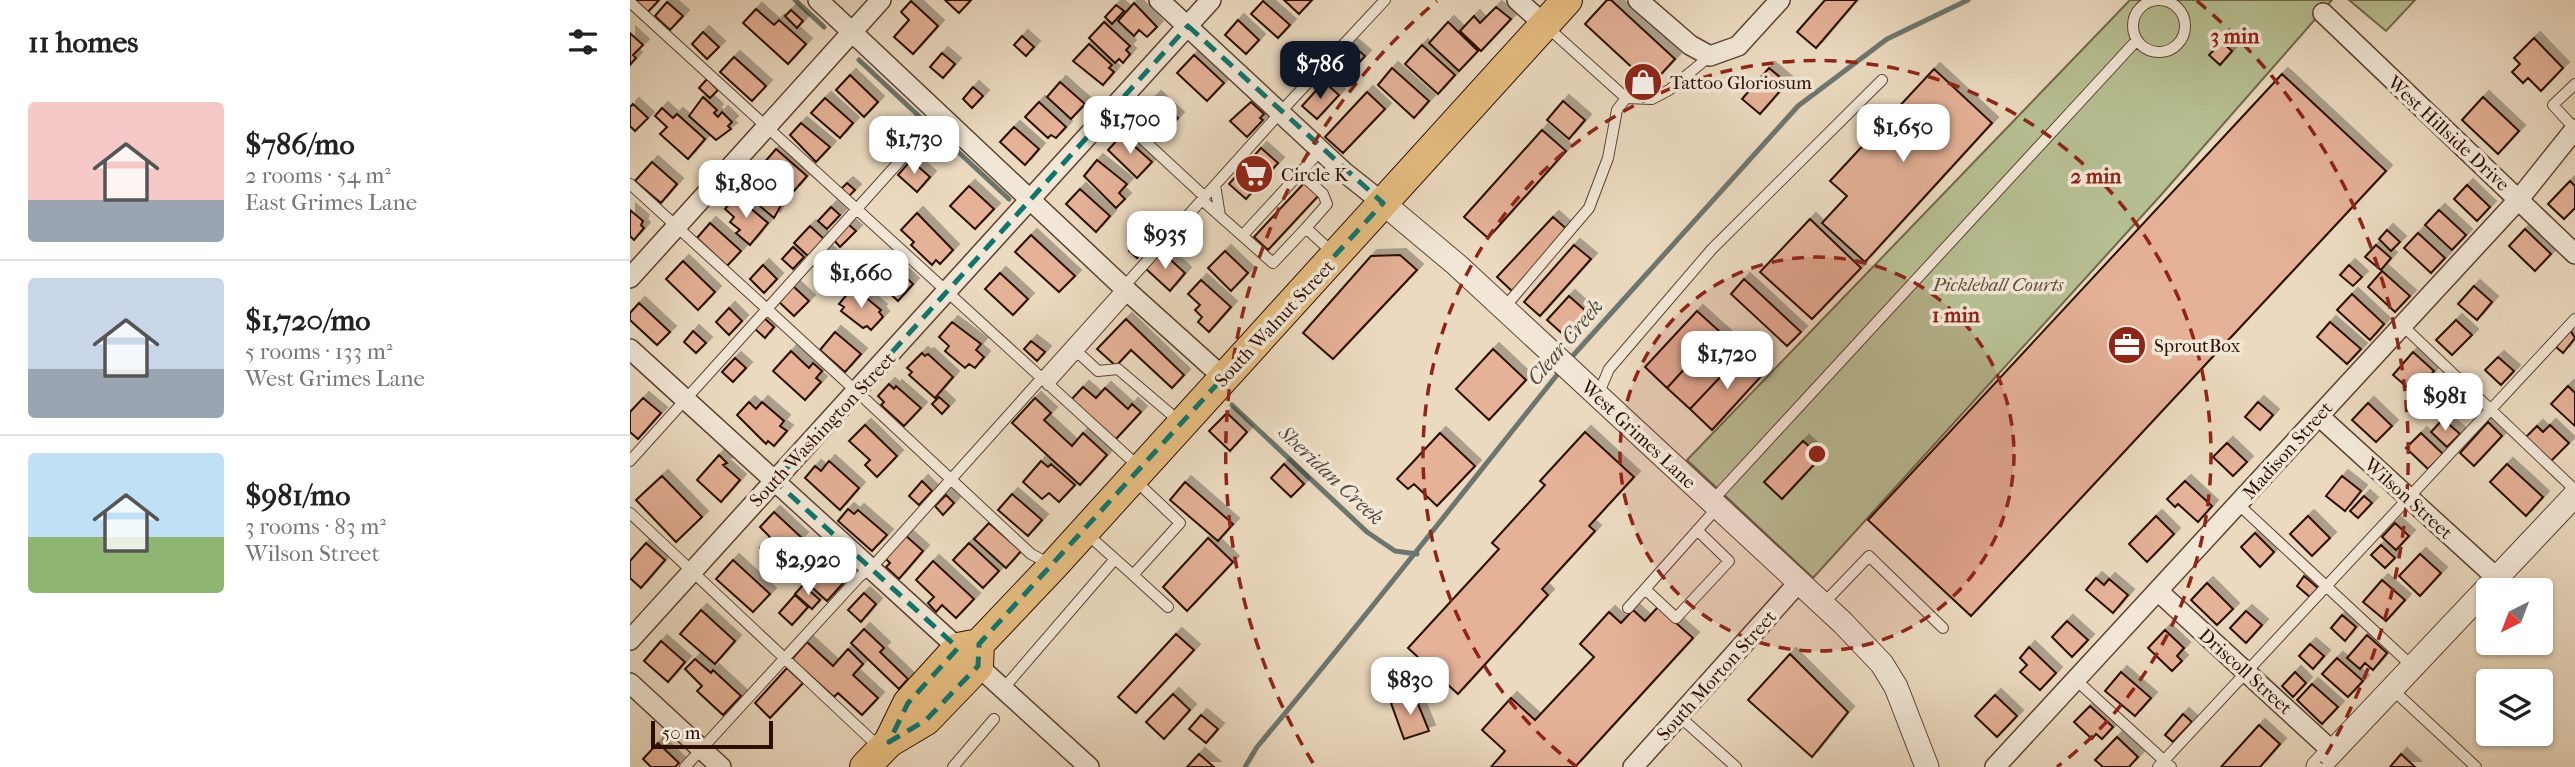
<!DOCTYPE html>
<meta charset="utf-8">
<style>
body{margin:0;font-family:"IM FELL French Canon",serif;background:#f6f6f6;color:#222;height:100vh;display:flex;flex-direction:column;font-size:26px;white-space:nowrap}
*{box-sizing:border-box;margin:0}
p{font-size:23px;color:#767676}
.icon{flex:none;width:38px;height:38px;fill:none;stroke:currentColor;stroke-width:2;stroke-linecap:round;stroke-linejoin:round}
.map{position:relative;flex:1;overflow:hidden}
.drawer{display:flex;flex-direction:column;background:#fff;width:630px}
.drawer>*{flex:none}
.needle{width:46px;rotate:222deg}
.buttons{position:absolute;left:1846px;top:578px;display:grid;gap:14px}
.buttons a{display:grid;place-items:center;width:77px;height:77px;border-radius:7px;background:#fff;box-shadow:0 2px 5px #0004;font-size:35px}
.scale{position:absolute;left:21px;bottom:18px;width:122px;box-sizing:border-box;padding-left:7px;border:4px solid #2c0f02;border-top:0;font-size:19px;line-height:24px;white-space:nowrap;color:#2c0f02;-webkit-text-stroke:5px #f2e7d6;paint-order:stroke}
.price{position:absolute;translate:-50% -60px;padding:0 16px;border-radius:14px;background:#fff;color:#222;font-size:23px;line-height:46px;filter:drop-shadow(0 2px 4px #0008)}
.price::after{content:'';position:absolute;left:50%;top:42px;width:21px;height:16px;margin-left:-10px;background:inherit;clip-path:polygon(0 0,100% 0,50% 100%)}
.price.on{background:#111827;color:#fff}
ul{padding:0;list-style:none}
li{display:flex;align-items:center;gap:21px;height:175px;padding:0 28px}
li+li{border-top:2px solid #e0e0e0}
li span{display:grid;place-items:center;flex:none;width:196px;height:140px;border-radius:7px;color:#555}
li>.icon{margin-inline-start:auto}
span .icon{width:84px;height:84px;fill:#fffc;stroke-width:1}
li b{font-size:30px}
h2{display:flex;justify-content:space-between;align-items:center;height:84px;padding:0 28px;font-size:30px}
main{display:flex;flex:1;min-height:0}
.map>svg:first-child{display:block}
</style>
<main>
<section class="drawer">
<h2>11 homes<svg class="icon" aria-label="filters" viewBox="0 0 24 24"><path d="M4 7h16M4 17h16"/><circle cx="9" cy="7" r="2"/><circle cx="15" cy="17" r="2"/></svg></h2>
<ul>
<li><span style="background:linear-gradient(#f6c9c9 70%,#9aa5b1 0)"><svg class="icon" aria-label="home" viewBox="0 0 24 24"><path d="M3 11l9-7 9 7M6 9v11h12V9"/></svg></span><div><b>$786/mo</b><p>2 rooms · 54 m²</p><p>East Grimes Lane</p></div></li>
<li><span style="background:linear-gradient(#c9d6e8 65%,#9aa5b1 0)"><svg class="icon" aria-label="home" viewBox="0 0 24 24"><path d="M3 11l9-7 9 7M6 9v11h12V9"/></svg></span><div><b>$1,720/mo</b><p>5 rooms · 133 m²</p><p>West Grimes Lane</p></div></li>
<li><span style="background:linear-gradient(#bfe0f5 60%,#8fb573 0)"><svg class="icon" aria-label="home" viewBox="0 0 24 24"><path d="M3 11l9-7 9 7M6 9v11h12V9"/></svg></span><div><b>$981/mo</b><p>3 rooms · 83 m²</p><p>Wilson Street</p></div></li>
</ul>
</section>
<div class="map">
<svg width="1945" height="767" viewBox="0 0 1945 767">
<defs>
<filter id="shadow"><feDropShadow dx="6" dy="-6" stdDeviation="0" flood-color="#0004"/></filter>
</defs>
<rect width="100%" height="100%" fill="#ebdac0"/>
<filter id="stains"><feTurbulence type="fractalNoise" baseFrequency=".00286" numOctaves="4"/><feColorMatrix values="0 0 0 0 .2 0 0 0 0 .09 0 0 0 0 .02 0 0 0 .5 -.17"/></filter>
<radialGradient id="worn" r=".72"><stop offset=".6" stop-color="#630" stop-opacity="0"/><stop offset="1" stop-color="#630" stop-opacity=".3"/></radialGradient>
<path fill="#b7c093" stroke="#72684a" stroke-width="2" d="M1500 0H1702L1531 195 1183 578 1057 460Z
M1719 0H1785L1756 31Z"/>
<g fill="none" stroke-linecap="round" stroke-linejoin="round">
<path stroke="#6d766e" stroke-width="5" d="M165 0 194 27
M229 60 291 118
M311 136 379 199
M939 360 1168 106 1257 39 1338 0
M602 405 737 532 765 551 787 554
M615 767 627 747C731 623 830 496 931 370"/>
</g>
<path fill="#e5b197" stroke="#2c0f02" stroke-width="2" filter="url(#shadow)" d="M5 0H29L18 12Z
M315 0H341L329 13Z
M654 0H682L669 14Z
M977 0H981L1045 59 1021 85 955 24Z
M1195 0H1227L1186 48 1167 32Z
M281 1 308 26 283 54 264 37 279 20 271 12Z
M633 1 660 25 648 38 621 14Z
M37 2 53 16 40 30 25 16Z
M504 3 527 27 517 37 509 30 504 36 488 21Z
M486 5 494 11 482 24 475 17Z
M866 7 881 19 851 51 830 31 844 16 850 23Z
M126 9 144 25 149 20 176 44 158 64 113 23Z
M161 10 173 21 167 28 155 16Z
M608 20 629 40 616 54 595 35Z
M474 22 500 46 496 50 500 54 493 63 489 59 485 63 459 38Z
M818 22 848 51 829 71 799 43Z
M73 32 89 47 77 59 62 44Z
M0 33 13 45 3 55 6 58 0 65Z
M392 36 404 47 396 56 384 45Z
M1904 38 1933 68 1911 91 1898 78 1893 83 1882 72 1890 64 1884 58Z
M1592 42 1602 51 1590 65 1579 55Z
M459 44 482 65 479 68 484 72 473 85 443 61Z
M722 45 735 56 724 68 711 57Z
M792 45 825 75 808 94 775 64Z
M312 53 325 64 313 78 300 67Z
M564 55 594 83 577 101 547 73Z
M104 57 136 86 122 101 90 72Z
M762 68 799 101 784 118 748 85Z
M1139 68 1157 83 1130 114 1112 99Z
M669 69 678 77 668 88 658 80Z
M1304 69 1362 123 1235 262 1192 223 1217 196 1200 181Z
M1652 74 1756 171 1341 616 1238 520Z
M220 75 248 102 234 117 206 90Z
M77 79 88 90 80 98 69 88Z
M430 82 455 104 441 119 417 97Z
M694 82 709 95 687 119 672 106Z
M343 87 353 96 342 108 333 99Z
M737 92 755 109 713 153 695 137Z
M73 97 87 110 84 113 88 117 92 112 102 122 98 126 101 129 86 140 59 116Z
M525 97 548 118 532 135 509 115Z
M1853 97 1889 131 1868 154 1832 120Z
M195 98 223 123 210 138 181 113Z
M933 101 955 120 939 139 917 120Z
M409 102 436 127 426 138 421 135 418 138 395 117Z
M621 102 634 114 630 118 633 120 617 137 600 121Z
M3 104 18 118 5 131 0 126V107Z
M32 108 43 118 47 114 75 139 58 159 30 134 37 127 25 116Z
M171 123 200 147 186 162 160 135Z
M263 123 280 137 269 151 252 136Z
M384 127 409 149 395 165 370 142Z
M912 130 936 151 858 238 834 217Z
M492 135 522 162 507 178 478 150Z
M631 148 648 163 616 199 599 184Z
M146 149 177 176 164 191 133 164Z
M281 160 300 177 287 192 268 175Z
M467 160 497 184 489 193 495 199 486 208 454 176Z
M22 162 47 184 31 203 5 181Z
M125 172 155 198 144 218 110 189Z
M1940 181 1945 186V208L1934 219 1918 204Z
M675 182 689 195 638 250 624 237Z
M217 183 225 190 219 196 211 189Z
M1837 185 1860 207 1847 221 1824 199Z
M339 186 364 209 345 229 320 206Z
M450 189 480 216 466 232 436 204Z
M106 196 138 223 120 245 106 233 110 230 100 222 104 217 95 209Z
M201 207 210 215 197 229 188 221Z
M0 210 13 221 11 225 14 228 4 240 0 236Z
M1809 210 1836 235 1822 250 1795 225Z
M287 213 323 250 310 264 306 260 302 265 281 245 284 242 271 230Z
M923 217 940 232 883 292 867 277Z
M1180 219 1231 268 1182 319 1130 272Z
M80 223 111 251 97 266 67 238Z
M218 224 226 231 210 247 203 239Z
M180 226 194 239 178 256 164 243Z
M1895 229 1921 254 1905 271 1879 246Z
M1757 230 1770 242 1761 251 1749 239Z
M1788 233 1815 258 1801 273 1774 248Z
M401 235 445 276 429 292 385 252Z
M509 239 517 247 507 258 499 251Z
M944 245 961 259 910 316 894 302Z
M1746 245 1761 258 1751 270 1735 257Z
M163 247 174 257 163 269 152 259Z
M195 250 202 257 189 271 181 264Z
M531 251 555 273 540 291 515 268Z
M595 251 618 273 601 291 578 268Z
M770 255 787 270 703 359 673 333 741 256Z
M53 261 85 292 68 310 36 279Z
M258 261 283 284 268 301 241 276Z
M133 265 147 279 134 293 120 279Z
M1719 265 1732 277 1723 286 1710 275Z
M1752 271 1780 296 1765 312 1738 287Z
M370 273 398 299 383 315 355 289Z
M1114 279 1171 332 1157 346 1101 294Z
M571 280 601 307 579 332 568 322 572 317 565 310 570 305 558 294Z
M163 286 179 301 164 316 148 301Z
M1844 286 1862 302 1847 320 1828 304Z
M223 287 251 310 249 312 253 317 241 330 237 326 233 328 211 311 214 307 209 304Z
M1722 294 1754 324 1740 340 1707 310Z
M939 296 958 313 936 337 917 320Z
M9 303 40 332 27 345 0 320V313Z
M99 308 112 321 99 335 86 322Z
M1067 311 1089 331 1037 388 1015 367Z
M133 317 144 327 135 338 124 328Z
M496 319 554 375 542 388 501 350 486 366 467 349Z
M1826 320 1842 335 1822 355 1806 340Z
M322 322 351 344 346 350 354 357 345 368 339 364 335 368 315 351 319 346 309 337Z
M1700 322 1731 349 1717 364 1687 337Z
M1940 330 1945 338 1933 353 1926 347Z
M63 331 76 343 66 353 54 342Z
M1089 331 1113 353 1060 409 1037 388Z
M205 332 231 354 215 372 190 350Z
M401 341 415 352 407 361 394 349Z
M863 349 896 380 859 420 826 389Z
M161 351 179 368 183 363 192 371 186 378 191 382 175 400 143 371Z
M1783 352 1804 371 1785 394 1763 375Z
M292 353 295 356 298 354 323 377 305 398 279 375 282 372 277 368Z
M1113 353 1134 373 1082 430 1060 409Z
M1868 357 1884 371 1871 385 1855 370Z
M105 358 116 368 103 382 92 372Z
M259 384 264 389 266 386 291 408 274 426 251 405 254 402 248 396Z
M1938 386 1945 393V426L1921 404Z
M453 387 466 398 475 388 498 409 502 404 511 412 485 440 441 400Z
M309 397 319 406 312 414 302 404Z
M13 398 31 413 8 439 0 432V412Z
M405 398 421 413 414 420 442 446 453 433 477 455 450 485 382 423Z
M119 402 126 409 132 402 154 421 150 426 157 431 144 446 138 441 136 444 107 415Z
M1628 402 1643 415 1630 430 1615 417Z
M1738 403 1762 426 1746 442 1722 420Z
M597 413 617 432 600 451 579 431Z
M1813 419 1830 434 1817 447 1801 432Z
M1858 422 1872 436 1844 466 1830 453Z
M235 425 267 456 247 477 235 465 240 460 219 441Z
M1920 425 1939 443 1921 461 1896 437 1907 426 1913 432Z
M955 432 1004 477 959 526 965 531 912 589 918 595 828 694 778 648 869 549 862 543 915 485 910 481Z
M810 433 845 466 807 506 784 484 778 489 767 479Z
M1791 433 1813 454 1798 469 1776 448Z
M1173 441 1191 457 1152 499 1134 482Z
M1597 443 1617 462 1603 476 1583 457Z
M89 455 97 463 93 465 110 480 91 502 67 480Z
M199 461 229 488 210 510 175 478 185 466 191 471Z
M411 461 418 467 421 464 445 485 429 502 419 493 412 499 393 482Z
M654 464 674 484 661 497 641 478Z
M1877 464 1913 497 1896 516 1860 482Z
M32 476 72 517 46 542 6 500Z
M1712 476 1731 491 1715 511 1696 496Z
M292 481 302 491 289 505 279 496Z
M1555 481 1582 506 1568 522 1548 504 1545 507 1537 499Z
M555 482 603 524 588 541 540 500Z
M382 494 412 520 398 536 368 510Z
M316 495 324 503 313 515 305 506Z
M1734 496 1742 503 1728 518 1720 511Z
M218 509 224 514 228 510 257 535 242 551 208 521Z
M144 512 172 538 147 564 130 548 140 537 130 527Z
M1526 516 1544 534 1517 562 1499 544Z
M1678 516 1700 538 1682 556 1660 534Z
M359 523 391 551 376 568 344 539Z
M1765 523 1779 536 1766 550 1752 537Z
M1625 533 1644 552 1630 567 1611 547Z
M275 535 293 551 269 579 256 567 260 563 255 558Z
M578 538 603 562 557 611 533 587Z
M16 543 35 560 11 588 0 578V561Z
M339 543 369 571 353 588 323 560Z
M1751 545 1765 558 1755 568 1741 555Z
M1790 554 1811 573 1790 596 1769 576Z
M103 560 140 594 123 612 86 579Z
M303 561 344 599 326 618 312 605 306 612 298 603 304 597 286 580Z
M191 562 198 569 201 566 216 580 197 601 174 580Z
M1674 576 1688 588 1680 597 1667 586Z
M1466 578 1474 585 1479 579 1498 595 1483 613 1456 590Z
M1752 580 1775 600 1756 621 1733 602Z
M1577 583 1603 609 1587 625 1561 600Z
M173 585 190 600 182 609 165 594Z
M234 593 246 604 231 622 218 610Z
M165 595 178 607 162 625 149 613Z
M1028 607 1063 638 945 767H861L875 751 852 730 881 698 905 720 964 657 950 644 979 612 991 623 1003 610 1015 621Z
M71 610 105 641 85 664 50 634Z
M1616 611 1632 625 1616 643 1600 628Z
M1712 615 1726 627 1715 641 1701 628Z
M1437 621 1458 640 1442 657 1422 637Z
M234 629 254 648 250 652 278 679 269 689 221 643Z
M1535 630 1554 648 1547 656 1552 661 1542 671 1518 648Z
M546 634 564 650 506 713 488 697Z
M1737 635 1757 653 1743 670 1735 663 1730 669 1717 658Z
M31 641 55 662 38 682 14 661Z
M177 642 203 666 218 649 233 664 223 675 248 698 232 715 208 693 204 697 162 659Z
M1680 644 1694 656 1683 669 1669 656Z
M1399 647 1426 673 1410 690 1390 672 1397 665 1390 658Z
M1160 654 1218 712 1182 757 1118 700Z
M1707 658 1733 681 1718 697 1692 674Z
M65 659 81 673 83 670 111 696 93 715 67 691 72 686 55 669Z
M157 668 173 683 140 718 125 703Z
M1491 672 1521 698 1505 716 1475 691Z
M1665 672 1676 683 1663 697 1652 686Z
M1682 684 1708 707 1692 724 1667 700Z
M543 694 560 710 534 739 516 722Z
M784 694 799 731 774 739 761 703Z
M1365 695 1387 716 1367 737 1345 716Z
M1460 706 1483 727 1472 739 1466 734 1462 739 1444 722Z
M1553 714 1562 722 1543 742 1535 735Z
M571 715 588 729 576 743 559 729Z
M1629 725 1650 744 1630 767H1591Z
M1487 737 1508 757 1499 767H1473L1465 760Z
M28 743 49 763 45 767H21L13 759Z
M569 754 584 767H557Z
M1771 754 1785 767H1760Z"/>
<g fill="none" stroke-linecap="round" stroke-linejoin="round">
<g stroke="#5c4232" stroke-width="12">
<path id="service" d="M1503 26a26 26 0 1 1 52 0a26 26 0 1 1-52 0Z
M0 2 509 467
M916 26 996 98 1022 99 1039 90 1080 56
M1945 84 1923 105 1945 129
M492 120 575 197
M670 173 693 194 697 204 676 228
M0 184 137 309 311 115
M585 185 590 216
M572 200 643 263 676 228 703 253
M613 235 691 150
M874 308 959 208 978 158 987 110 996 98
M1771 324 1945 490
M441 346 468 371 488 369 549 421
M418 385 500 293
M968 395 979 369 1082 249 1252 80
M236 400 401 554 420 564
M0 461 137 309 226 391
M1082 501 1506 41
M1608 504 1783 667
M0 513 249 747
M1067 530 1099 561 1046 618 1015 589 1087 508
M456 533 485 559
M503 575 538 607
M1193 604 1239 556 1313 628
M998 608 1015 589
M1446 680 1541 767
M373 689 485 559 503 575 550 523 506 481
M1762 689 1846 767
M1049 716 1106 767
M55 767 229 577 244 565 657 105 755 0
M323 767 364 719
M1528 767 1945 319"/>
</g>
<g stroke="#5c4232" stroke-width="22">
<path id="minor" d="M188 0 494 288 594 378
M529 0 714 172 753 203
M887 0 915 25
M1008 0 1060 45 1080 56 1108 46 1150 0
M1693 13 1945 254
M0 278 251 0
M0 349 328 648
M1689 416 1868 579
M1529 592 1702 751
M0 640 581 0
M348 666 459 767
M0 683 91 767
M1003 767 1169 582
M1365 767 1889 199 1945 129"/>
</g>
<g stroke="#5c4232" stroke-width="25">
<path id="tertiary" d="M753 203 827 265 1213 623 1252 664 1266 687 1297 767
M1688 767 1945 495"/>
</g>
<g stroke="#2c0f02" stroke-width="32">
<path id="primary" d="M259 742 278 703 328 648 349 644 423 566 937 0
M235 767 259 742 296 720 348 666 349 644"/>
</g>
<use href="#service" stroke="#f2e7d6" stroke-width="10"/>
<use href="#minor" stroke="#f2e7d6" stroke-width="19"/>
<use href="#tertiary" stroke="#f2e7d6" stroke-width="23"/>
<use href="#primary" stroke="#e6bd80" stroke-width="30"/>
</g>
<path fill="none" stroke="#0f766e" stroke-width="5" stroke-dasharray="14 9" stroke-linejoin="round" d="M558 26 753 203 349 644 348 666 296 720 259 742 278 703 328 648 145 481Z"/>
<circle cx="1187" cy="454" r="197" fill="#8f2418" fill-opacity=".12"/>
<g fill="none" stroke="#8f2418" stroke-width="3.5" stroke-dasharray="12 9">
<circle cx="1187" cy="454" r="197"/>
<path d="M947 767A394 394 0 1 1 1427 767"/>
<path d="M683 763A591 591 0 0 1 807 1M1567 1A591 591 0 0 1 1691 763"/>
</g>
<defs>
<g id="shop-disc" transform="scale(2.0125)"><circle r="9.5" fill="#8f2418" stroke="#f2e7d6"/><path d="M-5-2.5h2.3a2.7 3.5 0 0 1 5.4 0H5L5.5 6h-11ZM-1.5-2.5h3a1.5 2.3 0 0 0-3 0Z" fill="#fff"/></g>
<g id="supermarket-disc" transform="scale(2.0125)"><circle r="9.5" fill="#8f2418" stroke="#f2e7d6"/><path d="M-6-5.5h2.5l.6 2H6L4.5 2H-2.5L-4.4-4H-6ZM-1.5 3.2a1.3 1.3 0 1 0 .1 0ZM3 3.2a1.3 1.3 0 1 0 .1 0Z" fill="#fff"/></g>
<g id="office-disc" transform="scale(2.0125)"><circle r="9.5" fill="#8f2418" stroke="#f2e7d6"/><path d="M-6-3h4V-5.5h4V-3h4V5H-6ZM-1-4.5V-3h2v-1.5ZM-6 0V1H6V0Z" fill="#fff"/></g>
</defs>
<g fill-rule="evenodd">
<use href="#shop-disc" x="1013" y="82"/>
<use href="#supermarket-disc" x="624" y="174"/>
<use href="#office-disc" x="1497" y="345"/>
</g>
<g text-anchor="middle" stroke-width="7" stroke-linejoin="round" paint-order="stroke">
<g font-size="19" fill="#2c0f02" stroke="#f2e7d6" text-anchor="start">
<text x="1040" y="89">Tattoo Gloriosum</text>
<text x="651" y="181">Circle K</text>
<text x="1524" y="352">SproutBox</text>
</g>
<g font-size="19" fill="#2c0f02" stroke="#f2e7d6">
<text transform="translate(1819 133) rotate(43)" y="7">West Hillside Drive</text>
<text transform="translate(644 323) rotate(-47)" y="7">South Walnut Street</text>
<text transform="translate(192 429) rotate(-47)" y="7">South Washington Street</text>
<text transform="translate(1009 434) rotate(43)" y="7">West Grimes Lane</text>
<text transform="translate(1657 450) rotate(-48)" y="7">Madison Street</text>
<text transform="translate(1779 498) rotate(42)" y="7">Wilson Street</text>
<text transform="translate(1616 671) rotate(42)" y="7">Driscoll Street</text>
<text transform="translate(1086 675) rotate(-48)" y="7">South Morton Street</text>
</g>
<g font-size="19" font-style="italic" fill="#5d4d35" stroke="#f2e7d6">
<text x="1368" y="291">Pickleball Courts</text>
</g>
<g font-size="21" font-style="italic" fill="#524b41" stroke="#f2e7d6">
<text transform="translate(935 342) rotate(-50)" y="7">Clear Creek</text>
<text transform="translate(701 475) rotate(43)" y="7">Sheridan Creek</text>
</g>
</g>
<circle cx="1187" cy="454" r="10" fill="#8f2418" stroke="#f2e7d6" stroke-width="3.5"/>
<g font-size="21" text-anchor="middle" font-weight="bold" fill="#8f2418" stroke="#f2e7d6" stroke-width="7" stroke-linejoin="round" paint-order="stroke">
<text x="1605" y="43">3 min</text>
<text x="1466" y="183">2 min</text>
<text x="1326" y="322">1 min</text>
</g>
<rect width="100%" height="100%" filter="url(#stains)"/>
<rect width="100%" height="100%" fill="url(#worn)"/>
</svg>
<div class="buttons">
<a><svg class="needle" viewBox="-14 -14 28 28"><path d="M0-13l5 13h-10z" fill="#e53935"/><path d="M0 13l5-13h-10z" fill="#767676"/></svg></a>
<a><svg class="icon" aria-label="layers" viewBox="0 0 24 24"><path d="M12 4l9 5-9 5-9-5zM3 14l9 5 9-5"/></svg></a>
</div>
<div class="scale">50 m</div>
<b class="price on" style="left:690px;top:101px">$786</b>
<b class="price" style="left:500px;top:156px">$1,700</b>
<b class="price" style="left:1273px;top:164px">$1,650</b>
<b class="price" style="left:284px;top:176px">$1,730</b>
<b class="price" style="left:116px;top:220px">$1,800</b>
<b class="price" style="left:535px;top:271px">$935</b>
<b class="price" style="left:231px;top:310px">$1,660</b>
<b class="price" style="left:1097px;top:391px">$1,720</b>
<b class="price" style="left:1815px;top:433px">$981</b>
<b class="price" style="left:178px;top:597px">$2,920</b>
<b class="price" style="left:780px;top:717px">$830</b>
</div>
</main>
